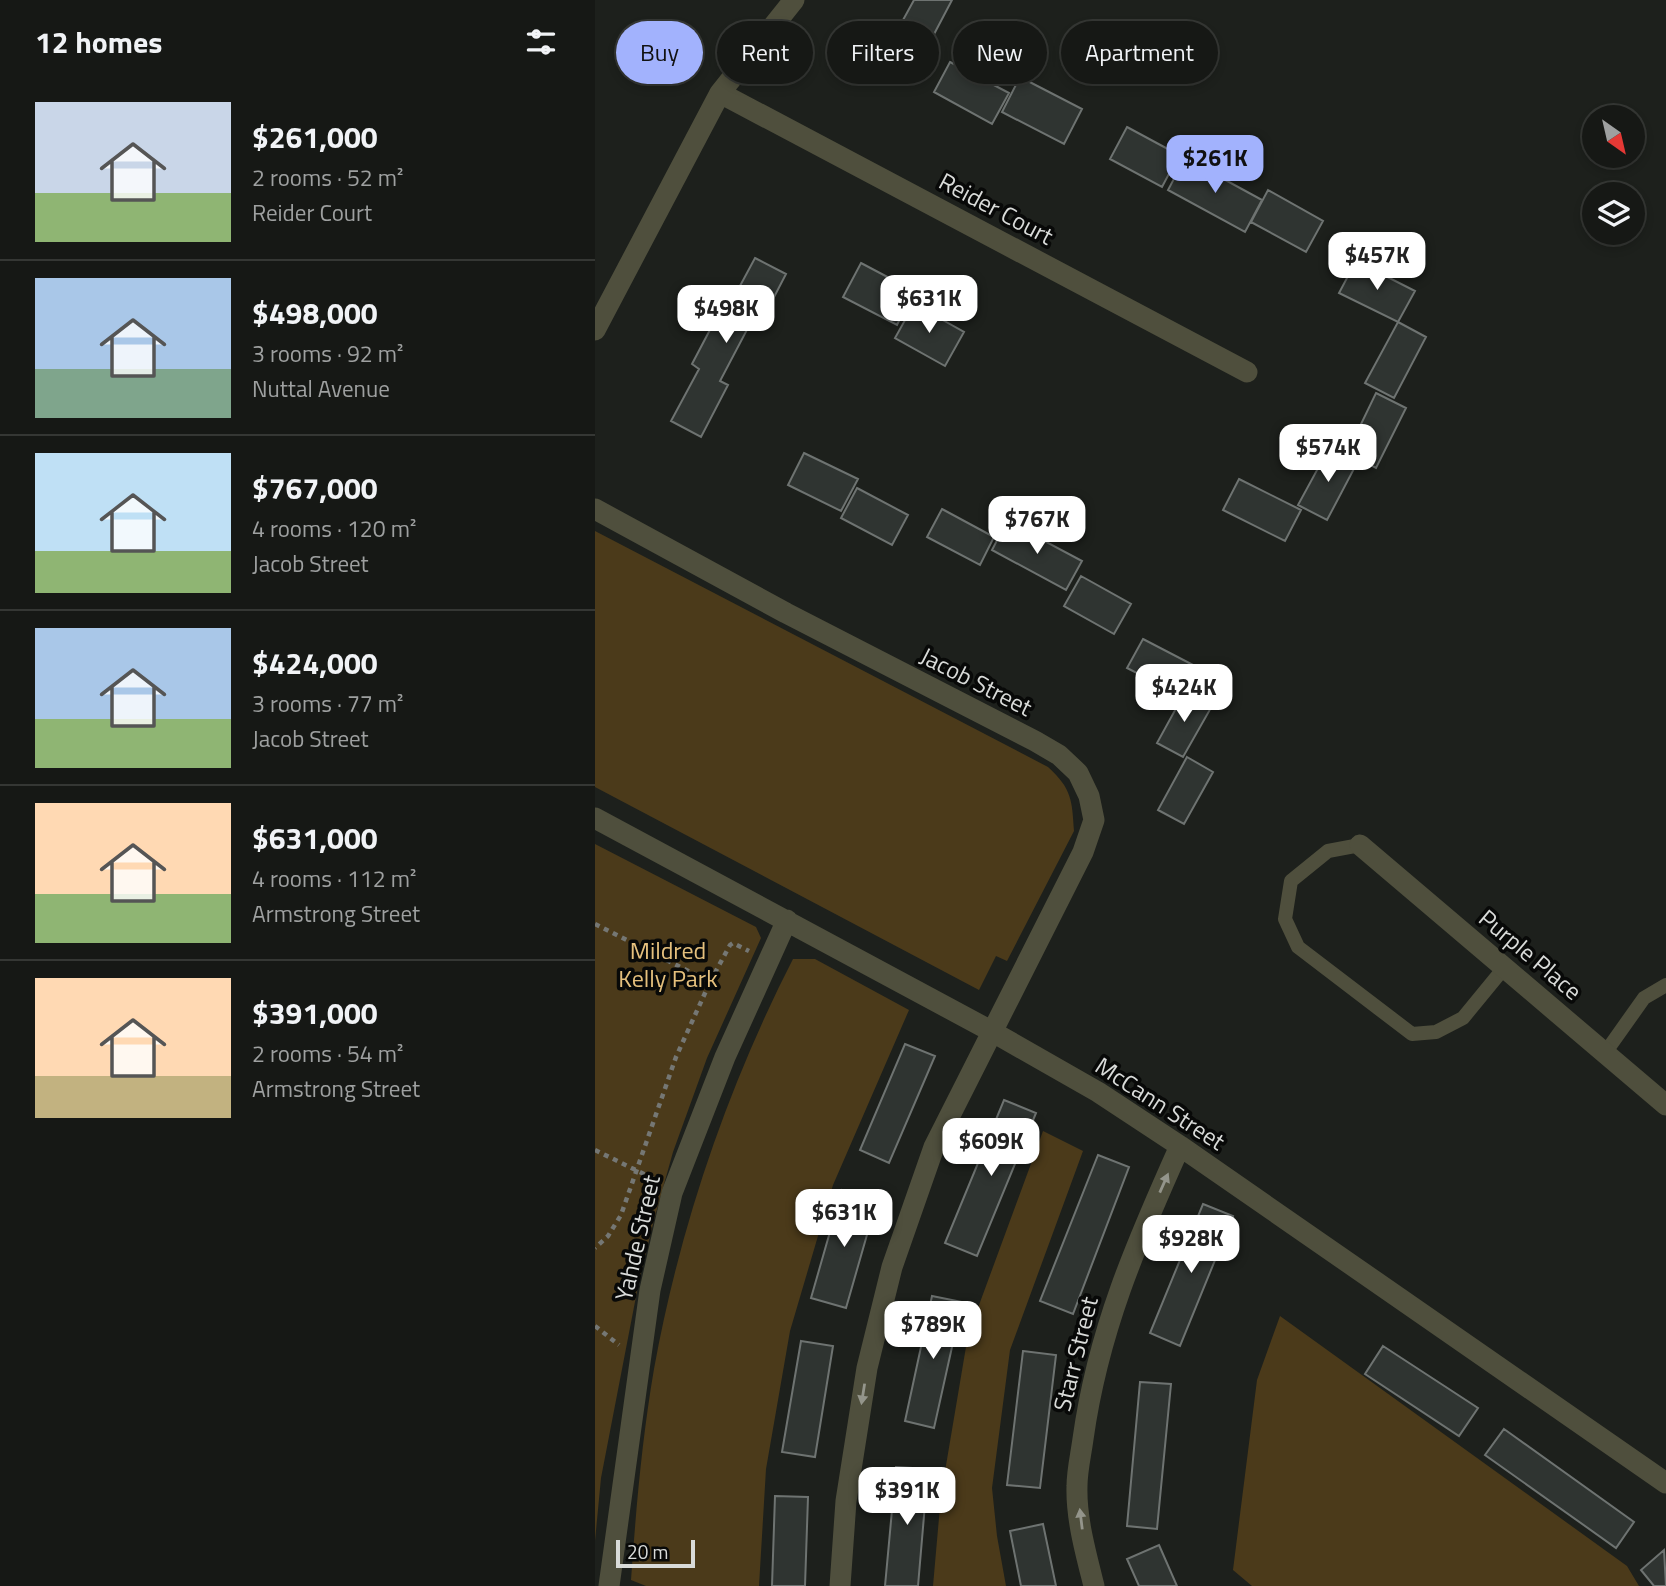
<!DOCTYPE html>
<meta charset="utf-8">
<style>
body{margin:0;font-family:"Titillium Web",sans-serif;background:#232522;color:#f1f3f6;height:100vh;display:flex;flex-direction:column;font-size:26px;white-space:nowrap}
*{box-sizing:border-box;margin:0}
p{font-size:23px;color:#9ea0a0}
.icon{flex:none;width:38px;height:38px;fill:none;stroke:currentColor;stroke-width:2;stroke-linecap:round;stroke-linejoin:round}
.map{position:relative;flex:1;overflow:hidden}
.sheet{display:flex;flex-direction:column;background:#161815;width:595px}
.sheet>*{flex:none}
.hud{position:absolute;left:21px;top:21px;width:665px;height:63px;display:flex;gap:14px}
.needle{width:46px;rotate:146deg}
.tools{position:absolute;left:987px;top:105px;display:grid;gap:14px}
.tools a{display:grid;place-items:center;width:63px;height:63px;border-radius:50%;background:#161815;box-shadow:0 4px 10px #0003,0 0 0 2px #353734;font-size:35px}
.scale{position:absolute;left:21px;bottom:18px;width:79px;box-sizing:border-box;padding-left:7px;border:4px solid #d9dbd9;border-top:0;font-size:19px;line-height:24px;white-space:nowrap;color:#d9dbd9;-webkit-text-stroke:5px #080908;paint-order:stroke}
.price{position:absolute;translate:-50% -60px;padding:0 16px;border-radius:14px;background:#fff;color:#222;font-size:23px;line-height:46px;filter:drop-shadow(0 2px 4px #0008)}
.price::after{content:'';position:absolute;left:50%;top:42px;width:21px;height:16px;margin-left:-10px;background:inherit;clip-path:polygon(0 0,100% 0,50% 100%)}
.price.current{background:#a2b2fd;color:#111}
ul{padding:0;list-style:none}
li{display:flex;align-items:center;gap:21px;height:175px;padding:0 35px}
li+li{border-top:2px solid #353734}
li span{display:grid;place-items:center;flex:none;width:196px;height:140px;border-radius:0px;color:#555}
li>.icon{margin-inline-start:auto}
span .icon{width:84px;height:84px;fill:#fffc;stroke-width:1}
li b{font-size:30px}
h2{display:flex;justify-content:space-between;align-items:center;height:84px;padding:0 35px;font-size:30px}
.pill{padding:0 24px;border-radius:32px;background:#161815;box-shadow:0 4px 10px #0003,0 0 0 2px #353734;font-size:24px;line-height:63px}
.pill.current{background:#a2b2fd;color:#111}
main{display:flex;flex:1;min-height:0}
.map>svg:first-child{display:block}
</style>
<main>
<section class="sheet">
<h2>12 homes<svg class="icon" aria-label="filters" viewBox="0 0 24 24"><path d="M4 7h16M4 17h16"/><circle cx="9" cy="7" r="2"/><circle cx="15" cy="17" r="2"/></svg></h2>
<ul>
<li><span style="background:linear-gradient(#c9d6e8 65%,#8fb573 0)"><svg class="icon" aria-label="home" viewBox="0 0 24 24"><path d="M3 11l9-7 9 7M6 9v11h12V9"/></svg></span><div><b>$261,000</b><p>2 rooms · 52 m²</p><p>Reider Court</p></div></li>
<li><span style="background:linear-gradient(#a9c7e8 65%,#7fa58c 0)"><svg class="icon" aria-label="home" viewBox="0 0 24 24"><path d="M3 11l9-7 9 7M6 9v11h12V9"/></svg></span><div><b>$498,000</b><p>3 rooms · 92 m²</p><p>Nuttal Avenue</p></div></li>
<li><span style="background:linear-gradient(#bfe0f5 70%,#8fb573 0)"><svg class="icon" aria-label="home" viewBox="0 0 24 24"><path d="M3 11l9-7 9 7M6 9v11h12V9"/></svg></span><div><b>$767,000</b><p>4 rooms · 120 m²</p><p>Jacob Street</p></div></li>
<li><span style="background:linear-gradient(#a9c7e8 65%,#8fb573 0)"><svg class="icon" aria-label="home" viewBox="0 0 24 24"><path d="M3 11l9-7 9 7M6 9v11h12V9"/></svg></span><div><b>$424,000</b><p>3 rooms · 77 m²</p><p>Jacob Street</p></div></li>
<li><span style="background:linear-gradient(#ffd9b3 65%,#8fb573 0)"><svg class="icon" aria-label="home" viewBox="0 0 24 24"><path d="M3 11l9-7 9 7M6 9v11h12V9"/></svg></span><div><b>$631,000</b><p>4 rooms · 112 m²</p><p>Armstrong Street</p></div></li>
<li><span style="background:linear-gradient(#ffd9b3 70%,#c2b280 0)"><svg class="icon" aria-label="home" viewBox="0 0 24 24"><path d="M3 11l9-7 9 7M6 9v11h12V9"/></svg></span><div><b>$391,000</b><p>2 rooms · 54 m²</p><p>Armstrong Street</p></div></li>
</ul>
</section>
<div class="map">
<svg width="1071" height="1586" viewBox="0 0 1071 1586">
<rect width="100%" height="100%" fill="#1d201c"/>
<path fill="#4b3a1a" d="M0 531 453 767C477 789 477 800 479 831L412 961 401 956 384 990 0 787Z
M0 844 161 927 166 938 112 1058 78 1152 59 1220 44 1281 6 1478 0 1541Z
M198 959H220L314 1010 238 1185 195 1331 171 1469 164 1586H51L36 1580C41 1509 47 1439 59 1369 85 1226 132 1088 198 959Z
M448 1131 488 1151 415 1350 397 1488 402 1536 411 1586H338L346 1495 373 1335Z
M685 1316 1032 1566 1044 1586H657L638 1570 662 1380Z"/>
<path fill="#2f3431" stroke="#6e7371" stroke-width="2" d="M319 0H357L327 57 297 40Z
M355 62 414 93 397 124 339 92Z
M425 77 487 109 469 144 407 112Z
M532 127 584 155 567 187 515 159Z
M590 158 667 200 650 232 573 190Z
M673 190 728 221 711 252 656 222Z
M160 258 191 274 164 326 156 322 125 381 133 385 106 437 76 421 104 369 97 364 127 307 132 310Z
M761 261 820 291 803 322 744 293Z
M266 263 319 291 302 325 248 297Z
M319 304 369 332 350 366 300 338Z
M803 322 831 337 799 398 770 383Z
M781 393 811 408 781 468 752 453Z
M734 448 762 463 732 520 703 505Z
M209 453 263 479 246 511 193 485Z
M644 479 706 510 690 541 628 510Z
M262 488 313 515 297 545 246 518Z
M347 509 399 537 385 565 332 537Z
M412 521 487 561 471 590 397 550Z
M486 576 536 604 519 634 469 606Z
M548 639 600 666 585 695 532 668Z
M590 692 617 706 588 757 562 743Z
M592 757 618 772 589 824 563 810Z
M310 1044 340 1056 294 1163 265 1150Z
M409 1100 441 1113 382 1256 350 1243Z
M503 1155 534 1167 478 1314 445 1301Z
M247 1190 282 1200 251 1308 216 1298Z
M608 1204 638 1216 585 1346 555 1333Z
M337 1296 367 1302 339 1428 310 1421Z
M206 1341 238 1346 220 1457 187 1452Z
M788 1346 883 1408 864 1436 770 1374Z
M428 1351 461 1355 445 1488 412 1485Z
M545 1382 576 1384 562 1529 532 1526Z
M909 1429 1039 1522 1021 1548 890 1455Z
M301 1467 333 1469 323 1586H290Z
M180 1496 213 1497 210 1586H177Z
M448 1524 461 1586H426L415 1531Z
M564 1545 582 1586H544L532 1559Z
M1069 1550 1071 1586H1059L1046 1570Z"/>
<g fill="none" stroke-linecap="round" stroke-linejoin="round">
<path stroke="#757774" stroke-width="4.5" stroke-dasharray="5 5" stroke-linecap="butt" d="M0 924 115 982 81 1057 26 1215 13 1236 0 1248
M115 982 135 945 138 943 154 951
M0 1150 59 1179
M0 1326 24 1345"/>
<path stroke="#4f4f3d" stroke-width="14" d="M765 845 733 851 696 881 690 919 703 947 817 1034 841 1032 868 1018 909 968
M1010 1053 1049 998 1071 985"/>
<path stroke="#4f4f3d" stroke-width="21" d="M125 93 652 372
M0 330 125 93 199 0
M0 509 191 613 440 741 464 755 483 773 494 796 499 820 488 852 339 1147 297 1267 272 1368 251 1501 245 1586
M0 818 396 1031 503 1092 585 1146 1071 1483
M765 845 1071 1105
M14 1586 55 1290 77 1193 130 1057 192 920
M499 1586C491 1554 481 1519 482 1486 482 1471 486 1454 488 1439 503 1331 541 1244 585 1146"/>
</g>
<defs><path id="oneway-solid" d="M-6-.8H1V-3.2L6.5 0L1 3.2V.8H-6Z" transform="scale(1.75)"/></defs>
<g fill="#94958b">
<use href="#oneway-solid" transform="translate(569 1183) rotate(-66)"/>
<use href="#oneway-solid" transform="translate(268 1394) rotate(99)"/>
<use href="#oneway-solid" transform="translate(486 1519) rotate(-97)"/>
</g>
<g text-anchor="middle" stroke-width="7" stroke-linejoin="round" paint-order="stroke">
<g font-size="24" fill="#d9dbd9" stroke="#080908">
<text transform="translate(401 209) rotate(28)" y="8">Reider Court</text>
<text transform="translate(381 682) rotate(27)" y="8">Jacob Street</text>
<text transform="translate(935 955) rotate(40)" y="8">Purple Place</text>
<text transform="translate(565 1104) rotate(33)" y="8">McCann Street</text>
<text transform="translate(43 1238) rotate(-77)" y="8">Yahde Street</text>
<text transform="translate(481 1354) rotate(-76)" y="8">Starr Street</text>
</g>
<g font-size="24" fill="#e5c07d" stroke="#080908">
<text x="73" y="959">Mildred<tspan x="73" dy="28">Kelly Park</tspan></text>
</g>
</g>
</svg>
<div class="tools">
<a><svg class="needle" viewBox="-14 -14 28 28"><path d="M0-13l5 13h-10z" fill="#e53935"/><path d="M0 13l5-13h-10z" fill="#9ea0a0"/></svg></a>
<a><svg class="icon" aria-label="layers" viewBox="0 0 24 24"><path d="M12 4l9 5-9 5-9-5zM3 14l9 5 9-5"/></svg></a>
</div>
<div class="scale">20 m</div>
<b class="price current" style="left:620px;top:195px">$261K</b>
<b class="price" style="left:782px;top:292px">$457K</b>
<b class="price" style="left:334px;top:335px">$631K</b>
<b class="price" style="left:131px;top:345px">$498K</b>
<b class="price" style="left:733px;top:484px">$574K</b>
<b class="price" style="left:442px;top:556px">$767K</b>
<b class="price" style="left:589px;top:724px">$424K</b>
<b class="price" style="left:396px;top:1178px">$609K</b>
<b class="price" style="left:249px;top:1249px">$631K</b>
<b class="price" style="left:596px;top:1275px">$928K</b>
<b class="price" style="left:338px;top:1361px">$789K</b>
<b class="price" style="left:312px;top:1527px">$391K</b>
<div class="hud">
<a class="pill current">Buy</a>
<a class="pill">Rent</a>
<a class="pill">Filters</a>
<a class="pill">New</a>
<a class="pill">Apartment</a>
</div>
</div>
</main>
